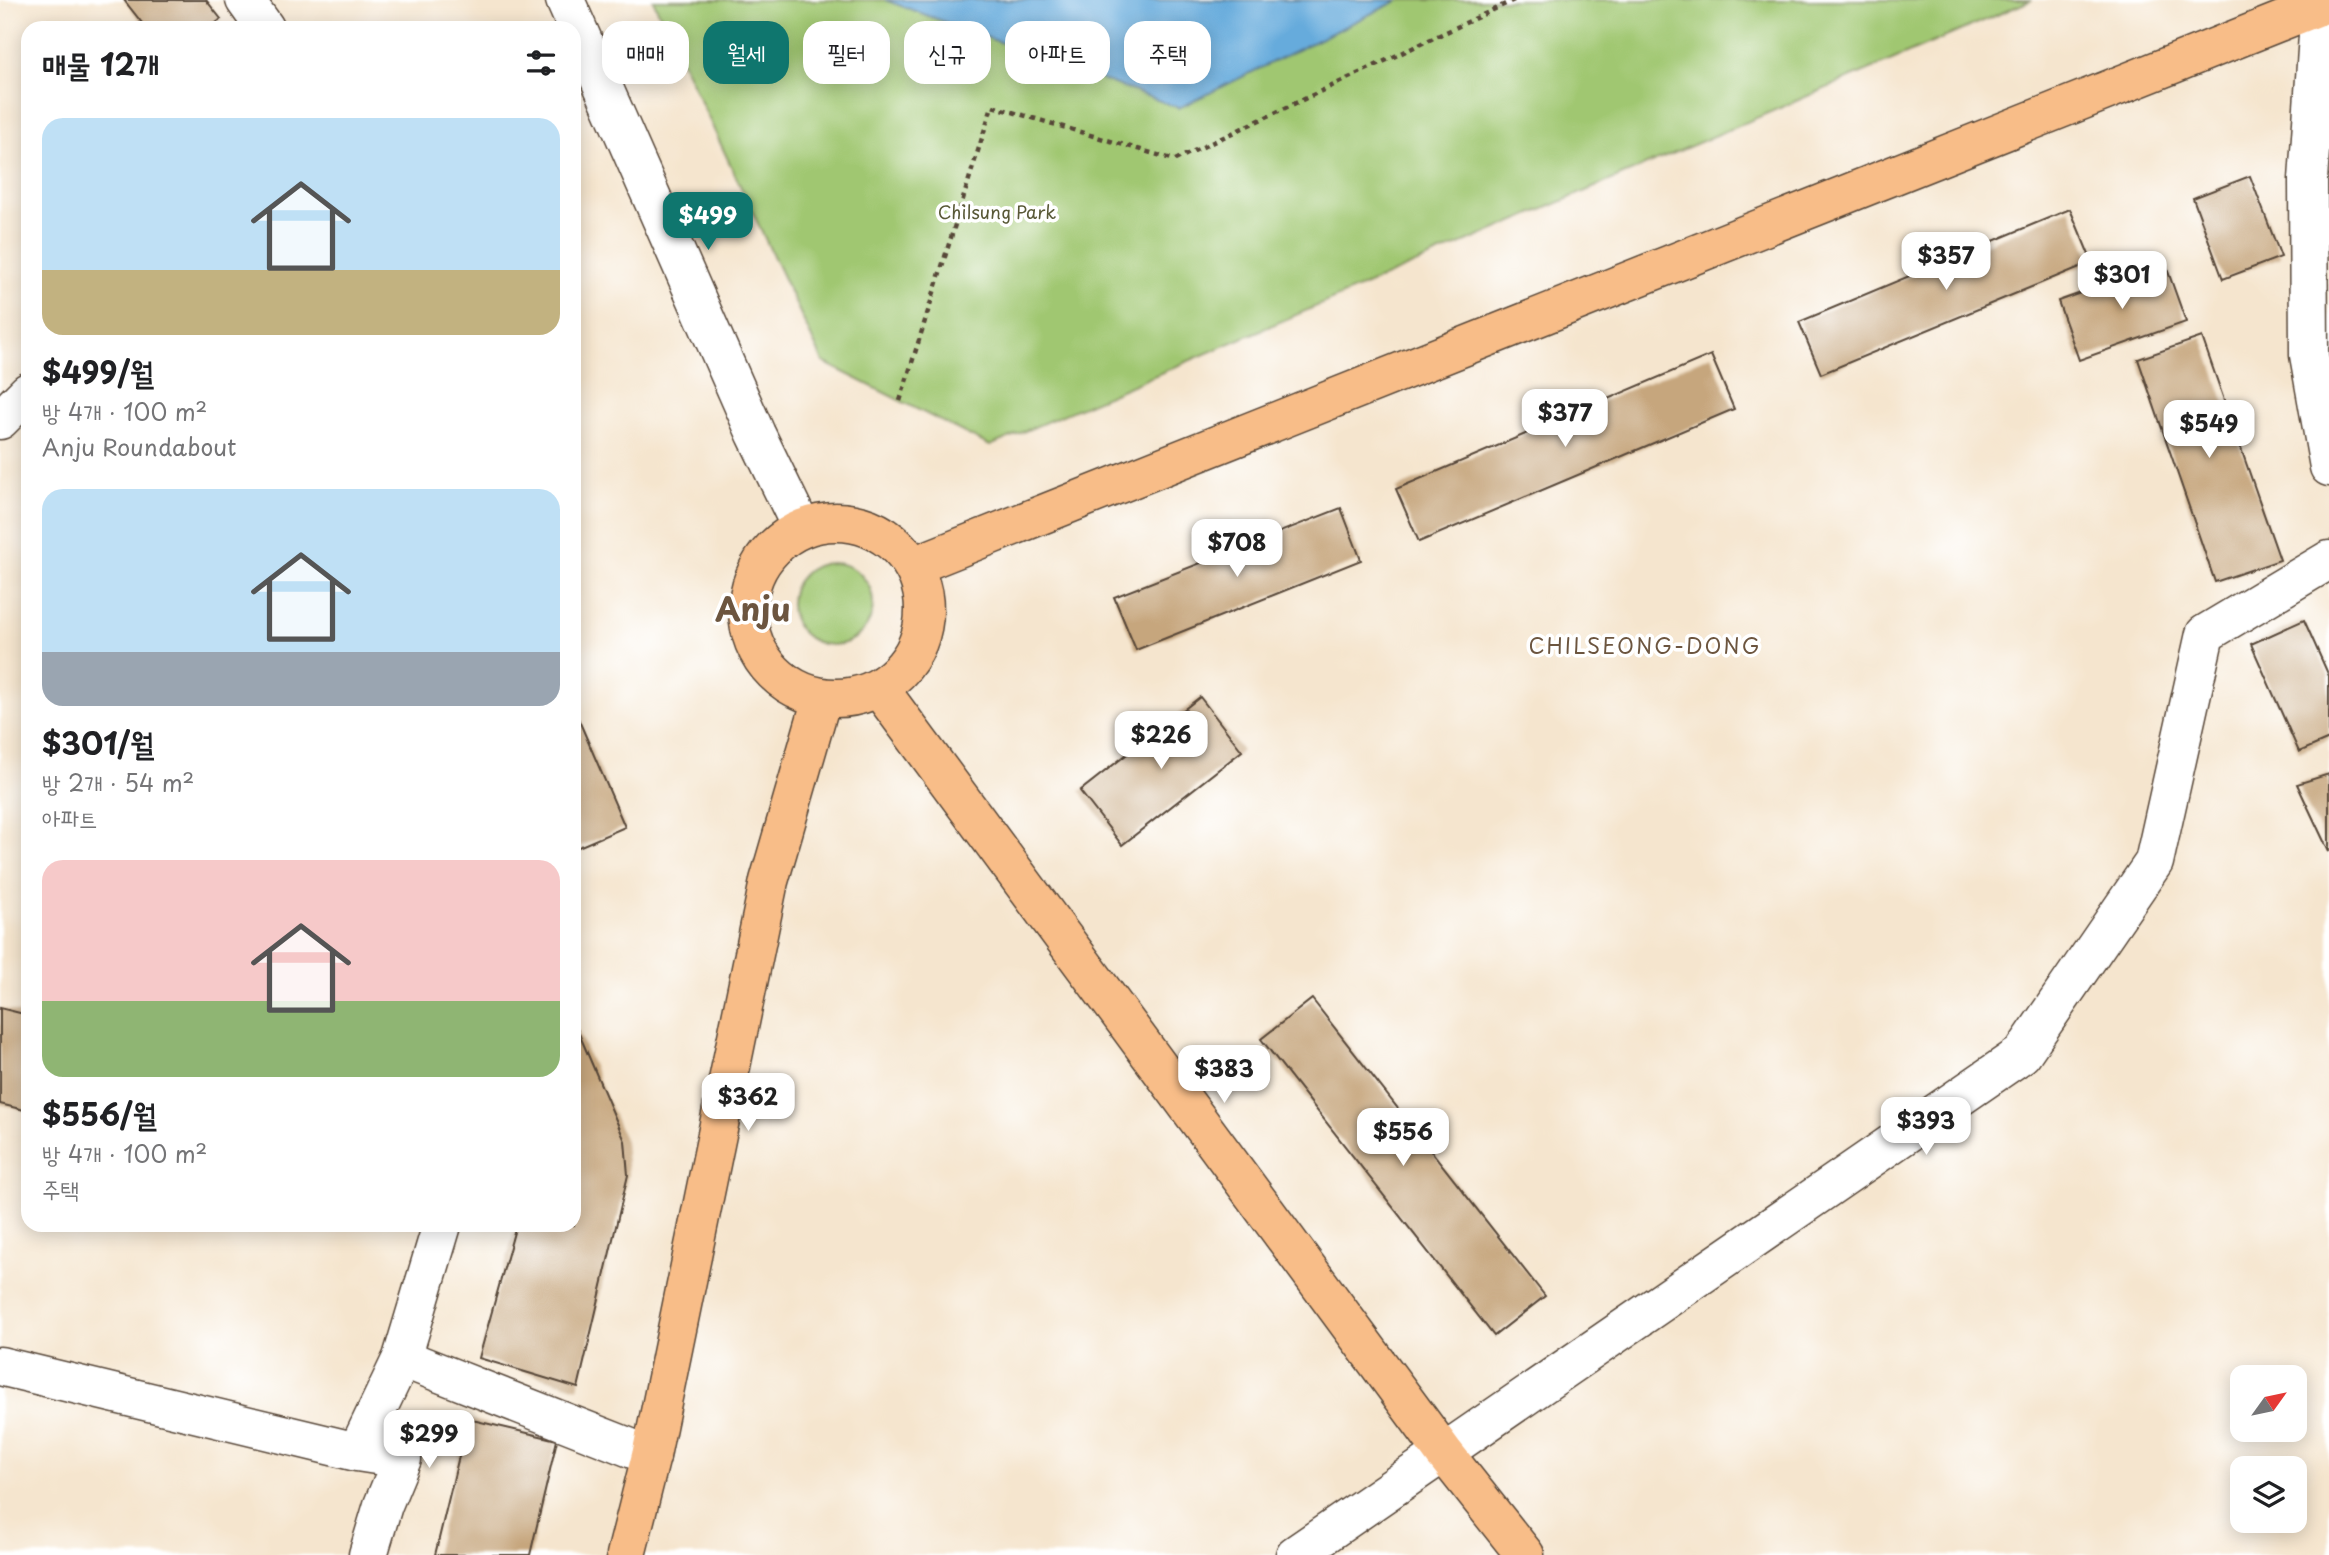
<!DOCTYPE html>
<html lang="ko">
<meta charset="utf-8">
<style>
body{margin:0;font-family:"Playpen Sans","Poor Story",sans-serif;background:#f2f2f2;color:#202124;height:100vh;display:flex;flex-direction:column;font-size:26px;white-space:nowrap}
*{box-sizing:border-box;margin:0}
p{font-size:23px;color:#757577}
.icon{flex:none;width:38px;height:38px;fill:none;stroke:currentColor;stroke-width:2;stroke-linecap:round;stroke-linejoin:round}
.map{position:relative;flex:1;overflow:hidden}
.drawer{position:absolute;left:21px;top:21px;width:560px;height:1211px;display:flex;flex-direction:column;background:#fff;border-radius:21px;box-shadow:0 4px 18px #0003}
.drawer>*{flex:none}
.guide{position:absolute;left:602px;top:21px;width:665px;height:63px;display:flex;gap:14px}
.needle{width:46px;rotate:57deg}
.tools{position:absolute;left:2230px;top:1365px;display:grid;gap:14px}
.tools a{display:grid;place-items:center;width:77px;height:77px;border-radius:14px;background:#fff;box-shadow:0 4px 18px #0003;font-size:35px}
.price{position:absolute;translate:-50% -60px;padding:0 16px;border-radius:14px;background:#fff;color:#222;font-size:23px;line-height:46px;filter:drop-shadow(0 2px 4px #0008)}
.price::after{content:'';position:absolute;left:50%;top:42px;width:21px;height:16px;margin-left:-10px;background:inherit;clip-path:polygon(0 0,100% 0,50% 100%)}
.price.selected{background:#0f766e;color:#fff}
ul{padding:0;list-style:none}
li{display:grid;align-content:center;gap:14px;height:371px;padding:0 21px}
li span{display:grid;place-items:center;height:217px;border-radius:21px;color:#555}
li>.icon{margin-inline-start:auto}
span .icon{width:126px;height:126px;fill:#fffc;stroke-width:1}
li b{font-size:30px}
h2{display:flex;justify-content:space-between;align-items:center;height:84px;padding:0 21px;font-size:30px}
.tag{padding:0 24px;border-radius:21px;background:#fff;box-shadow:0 4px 18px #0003;font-size:24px;line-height:63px}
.tag.selected{background:#0f766e;color:#fff}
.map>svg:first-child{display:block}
</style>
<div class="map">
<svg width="2329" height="1555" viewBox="0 0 2329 1555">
<rect width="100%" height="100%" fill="#fff"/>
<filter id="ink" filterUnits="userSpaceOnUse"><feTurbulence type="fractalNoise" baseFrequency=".0143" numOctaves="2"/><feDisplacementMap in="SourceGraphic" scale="14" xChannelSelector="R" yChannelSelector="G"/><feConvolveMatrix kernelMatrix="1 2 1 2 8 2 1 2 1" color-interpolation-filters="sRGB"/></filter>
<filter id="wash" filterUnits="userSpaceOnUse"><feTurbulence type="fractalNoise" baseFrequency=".00686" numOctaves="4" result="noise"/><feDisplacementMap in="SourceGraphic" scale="28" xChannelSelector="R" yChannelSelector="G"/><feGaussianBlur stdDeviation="1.57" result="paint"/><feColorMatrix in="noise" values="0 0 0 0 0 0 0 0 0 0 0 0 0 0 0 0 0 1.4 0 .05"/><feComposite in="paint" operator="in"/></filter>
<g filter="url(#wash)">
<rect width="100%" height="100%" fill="#f5e5ce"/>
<path fill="#a0c771" stroke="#6e7848" stroke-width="2" d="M653 0H2032L990 446 823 362Z
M791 604a41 41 0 1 1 82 0a41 41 0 1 1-82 0Z"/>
<path fill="#66abdc" stroke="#506a7d" stroke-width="2" d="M885 0H1399L1179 108Z"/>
<g id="blocks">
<path fill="#c6a67d" d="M124 0H206L221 19 210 28H146Z
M2250 176 2281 257 2223 279 2193 198Z
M2070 209 2092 262 1821 374 1799 322Z
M2165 263 2186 322 2079 360 2058 301Z
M2202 337 2280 560 2215 582 2138 359Z
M1711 355 1734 409 1419 542 1396 489Z
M1341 508 1361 560 1136 650 1114 597Z
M2304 620 2329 676V739L2299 752 2251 644Z
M1200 697 1242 751 1122 845 1080 791Z
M574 709 625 827 574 849Z
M2329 774V852L2297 784Z
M1312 999 1545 1296 1494 1336 1261 1039Z
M0 1008 28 1015V1111L0 1104Z
M574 1022 625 1141 628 1175 578 1388 479 1358 516 1225H574Z
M468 1419 557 1440 530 1555H435Z"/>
</g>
</g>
<g filter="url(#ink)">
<use href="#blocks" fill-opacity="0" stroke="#574638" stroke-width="2"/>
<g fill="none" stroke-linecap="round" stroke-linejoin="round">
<g stroke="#574638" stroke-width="41">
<path id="minor" d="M245 0 265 28
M565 0 756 434 801 527
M2320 6 2308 180 2309 355 2329 467
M0 420 28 392
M402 1358 442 1225
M0 1366 357 1452 402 1358 651 1456
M357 1452 402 1459 383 1505 368 1555
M1295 1555 2022 1054 2154 862 2205 634 2329 560"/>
</g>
<g stroke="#574638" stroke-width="41">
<path id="major" d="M748 610a88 88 0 1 1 176 0a88 88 0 1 1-176 0Z
M913 566 2329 2
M879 688 1444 1453 1525 1555
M626 1555 651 1456 769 881 822 698"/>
</g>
<path stroke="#574638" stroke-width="4.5" stroke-dasharray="5 5" stroke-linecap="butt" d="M900 401 992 106 1175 160 1514 0"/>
<use href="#minor" stroke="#fff" stroke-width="38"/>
<use href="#major" stroke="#f8bd88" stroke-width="38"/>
</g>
</g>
<g text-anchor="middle" stroke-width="7" stroke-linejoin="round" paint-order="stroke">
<g font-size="18" fill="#595937" stroke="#fff">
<text x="997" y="219">Chilsung Park</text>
</g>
<g font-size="21" letter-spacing="2" fill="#6c553f" stroke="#fff">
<text x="1645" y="654">CHILSEONG-DONG</text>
</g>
<g font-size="32" font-weight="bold" fill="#6c553f" stroke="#fff">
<text x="753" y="621">Anju</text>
</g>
</g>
</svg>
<div class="tools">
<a><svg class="needle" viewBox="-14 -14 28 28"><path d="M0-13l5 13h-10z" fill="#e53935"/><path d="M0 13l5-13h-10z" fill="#757577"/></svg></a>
<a><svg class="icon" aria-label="layers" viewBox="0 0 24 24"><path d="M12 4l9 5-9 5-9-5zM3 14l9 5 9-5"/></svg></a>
</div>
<b class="price selected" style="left:708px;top:252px">$499</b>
<b class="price" style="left:1946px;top:292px">$357</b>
<b class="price" style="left:2122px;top:311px">$301</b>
<b class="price" style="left:1565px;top:449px">$377</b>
<b class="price" style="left:2209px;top:460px">$549</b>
<b class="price" style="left:1237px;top:579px">$708</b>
<b class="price" style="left:1161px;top:771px">$226</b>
<b class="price" style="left:1224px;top:1105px">$383</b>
<b class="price" style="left:748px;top:1133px">$362</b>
<b class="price" style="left:1926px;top:1157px">$393</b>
<b class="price" style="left:1403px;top:1168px">$556</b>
<b class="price" style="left:429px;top:1470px">$299</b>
<div class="guide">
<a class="tag">매매</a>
<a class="tag selected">월세</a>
<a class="tag">필터</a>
<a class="tag">신규</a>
<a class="tag">아파트</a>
<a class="tag">주택</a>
</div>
<section class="drawer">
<h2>매물 12개<svg class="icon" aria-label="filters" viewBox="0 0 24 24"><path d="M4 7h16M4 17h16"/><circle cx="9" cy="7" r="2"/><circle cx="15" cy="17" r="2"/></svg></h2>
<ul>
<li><span style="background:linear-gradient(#bfe0f5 70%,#c2b280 0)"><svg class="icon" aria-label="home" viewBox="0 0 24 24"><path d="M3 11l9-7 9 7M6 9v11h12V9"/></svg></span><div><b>$499/월</b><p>방 4개 · 100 m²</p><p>Anju Roundabout</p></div></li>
<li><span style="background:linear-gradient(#bfe0f5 75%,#9aa5b1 0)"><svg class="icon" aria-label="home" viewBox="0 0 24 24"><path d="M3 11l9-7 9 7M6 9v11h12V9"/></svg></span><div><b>$301/월</b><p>방 2개 · 54 m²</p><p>아파트</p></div></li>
<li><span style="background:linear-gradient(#f6c9c9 65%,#8fb573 0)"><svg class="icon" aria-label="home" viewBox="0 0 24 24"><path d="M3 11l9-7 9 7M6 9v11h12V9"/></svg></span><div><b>$556/월</b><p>방 4개 · 100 m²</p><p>주택</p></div></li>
</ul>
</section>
</div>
